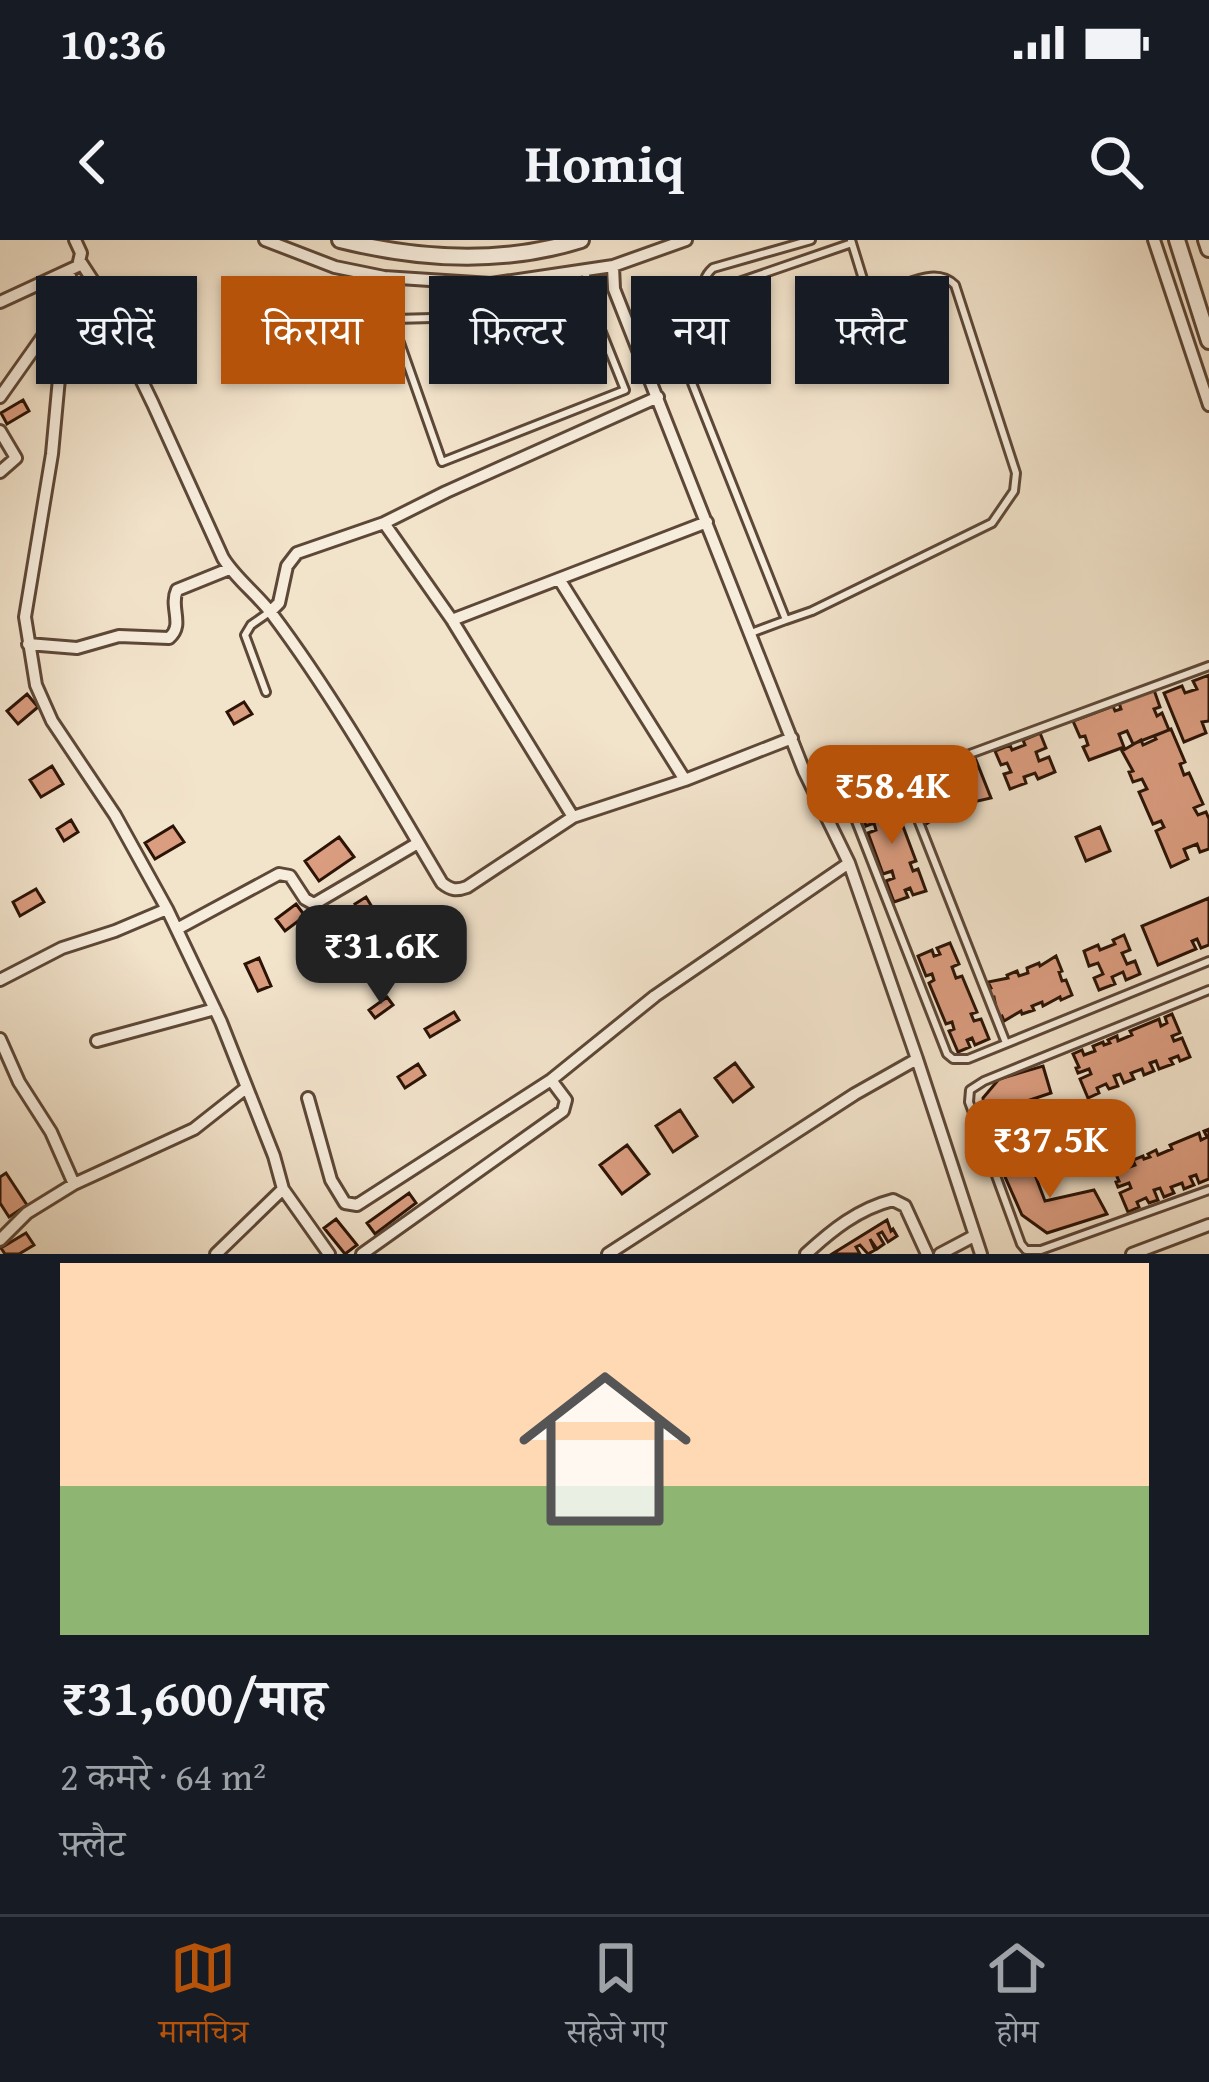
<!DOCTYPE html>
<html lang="hi">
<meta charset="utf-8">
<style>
body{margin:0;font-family:"Gentium Book Plus","Noto Serif Devanagari",serif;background:#20242c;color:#f1f3f6;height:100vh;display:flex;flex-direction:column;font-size:45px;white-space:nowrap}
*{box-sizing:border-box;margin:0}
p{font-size:39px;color:#9ea1a6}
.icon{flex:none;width:66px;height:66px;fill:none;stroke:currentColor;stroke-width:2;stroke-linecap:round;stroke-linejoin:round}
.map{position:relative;height:1014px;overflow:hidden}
.side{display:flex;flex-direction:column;background:#171b24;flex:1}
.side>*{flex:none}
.top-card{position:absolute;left:36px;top:36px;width:1137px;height:108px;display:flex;gap:24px}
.price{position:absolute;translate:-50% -102px;padding:0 27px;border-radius:24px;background:#b45309;color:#fff;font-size:39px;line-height:78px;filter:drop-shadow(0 3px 6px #0008)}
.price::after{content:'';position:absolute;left:50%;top:72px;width:36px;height:27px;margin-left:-18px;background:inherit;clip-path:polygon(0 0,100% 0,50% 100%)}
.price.active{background:#222;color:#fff}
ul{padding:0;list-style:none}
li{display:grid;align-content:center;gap:24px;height:636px;padding:0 60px}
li+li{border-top:3px solid #363941}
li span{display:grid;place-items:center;height:372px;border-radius:0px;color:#555}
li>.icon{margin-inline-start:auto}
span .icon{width:216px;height:216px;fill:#fffc;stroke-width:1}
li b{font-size:51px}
.chip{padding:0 42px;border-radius:0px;background:#171b24;box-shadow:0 3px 9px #0004;font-size:42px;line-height:108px}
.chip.active{background:#b45309;color:#fff}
.status{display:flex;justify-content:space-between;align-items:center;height:84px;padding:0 60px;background:#171b24;direction:ltr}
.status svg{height:33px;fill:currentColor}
header{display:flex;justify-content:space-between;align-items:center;height:156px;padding:0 60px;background:#171b24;font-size:54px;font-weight:700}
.menu{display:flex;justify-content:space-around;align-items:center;height:168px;border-top:3px solid #363941;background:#171b24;font-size:33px;color:#9ea1a6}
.menu a{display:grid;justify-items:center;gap:6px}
.menu .active{color:#b45309}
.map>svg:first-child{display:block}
</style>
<div class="status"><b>10:36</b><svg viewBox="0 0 49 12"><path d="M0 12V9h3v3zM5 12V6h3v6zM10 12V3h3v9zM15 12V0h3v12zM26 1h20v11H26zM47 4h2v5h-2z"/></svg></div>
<header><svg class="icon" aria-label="back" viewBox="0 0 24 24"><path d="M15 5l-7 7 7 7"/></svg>Homiq<svg class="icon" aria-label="search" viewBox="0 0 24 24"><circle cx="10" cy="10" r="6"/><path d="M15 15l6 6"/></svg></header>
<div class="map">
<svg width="1209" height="1014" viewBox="0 0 1209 1014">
<rect width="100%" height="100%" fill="#f2e3cb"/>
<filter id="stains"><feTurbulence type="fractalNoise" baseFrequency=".00167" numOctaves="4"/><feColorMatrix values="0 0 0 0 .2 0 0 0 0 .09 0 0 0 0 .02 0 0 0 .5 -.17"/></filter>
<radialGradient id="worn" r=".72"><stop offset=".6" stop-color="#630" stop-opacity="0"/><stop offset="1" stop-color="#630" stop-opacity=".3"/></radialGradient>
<path fill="#db9d80" stroke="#2b1306" stroke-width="3" d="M23 160 29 171 7 184 1 173Z
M1209 435V481L1202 482 1206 493 1184 502 1164 453 1182 446 1185 453 1197 449 1193 441Z
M1154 450 1160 467 1154 469 1157 476 1162 473 1169 490 1133 504 1127 491 1119 494 1124 507 1089 520 1083 507 1088 505 1085 496 1080 497 1073 481 1113 466 1115 471 1121 469 1119 463Z
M27 454 38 467 18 484 7 471Z
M244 462 252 474 234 484 227 472Z
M1171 489 1185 522 1180 524 1184 535 1189 533 1203 564 1194 568 1198 575 1206 572 1209 579V609L1200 612 1197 604 1184 609 1188 619 1171 627 1156 591 1164 587 1161 581 1153 584 1139 552 1147 549 1142 539 1133 542 1129 532 1133 531 1122 511 1141 500 1143 505 1156 499 1154 496Z
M1040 493 1046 508 1036 512 1039 521 1049 517 1055 532 1038 539 1035 533 1024 537 1026 543 1010 549 1004 534 1011 532 1007 523 1001 525 995 511 1010 505 1012 510 1025 505 1023 500Z
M976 520 991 558 973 562 974 565 963 569 962 566 952 570 954 573 943 577 942 574 926 584 924 579 921 580 910 552 913 551 911 546 923 541 924 544 940 534 941 538 949 534 948 531Z
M52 526 63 544 41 557 30 540Z
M890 552 897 572 892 574 896 583 901 581 916 621 910 623 913 631 918 629 926 651 913 655 910 648 905 650 908 657 894 662 886 641 894 638 892 631 883 634 868 593 876 590 874 583 866 586 858 564Z
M71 580 78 592 64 601 57 589Z
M173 586 184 602 155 619 145 603Z
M1100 587 1110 611 1086 621 1076 597Z
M339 597 354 617 319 641 305 621Z
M36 649 44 662 20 676 13 662Z
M366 657 378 677 367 684 355 664Z
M1209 658V705L1201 708 1197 699 1192 701 1196 709 1158 725 1142 686Z
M296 664 305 676 285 691 276 679Z
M1124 695 1130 710 1122 713 1127 724 1135 721 1140 734 1126 740 1123 732 1112 737 1115 744 1099 750 1094 738 1103 734 1098 723 1089 726 1084 711 1098 705 1100 710 1115 704 1113 700Z
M950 703 959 724 952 727 956 738 962 736 977 772 971 774 974 781 981 779 989 799 975 805 972 798 967 800 970 807 958 812 949 791 954 789 952 782 946 784 929 743 934 740 932 734 926 736 918 716 932 710 934 716 940 714 937 708Z
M1056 716 1062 731 1059 732 1062 741 1066 740 1072 755 1061 760 1060 757 1043 766 1042 762 1032 766 1034 770 1022 774 1021 771 1004 781 1002 776 998 778 994 757 990 758 987 750 991 748 988 742 1008 738 1007 735 1017 731 1019 736 1028 733 1027 728 1039 723 1040 726Z
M259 718 271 746 258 751 245 724Z
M387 757 393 765 375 778 369 770Z
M454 772 459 780 430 797 425 789Z
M1172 774 1180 793 1172 796 1174 801 1182 798 1190 817 1180 821 1178 816 1170 819 1173 824 1159 829 1156 821 1150 823 1154 831 1144 835 1142 829 1131 833 1134 839 1124 843 1120 834 1114 836 1118 846 1109 849 1106 844 1097 848 1099 853 1088 858 1080 839 1091 834 1089 829 1078 833 1076 828 1079 827 1073 814 1082 810 1084 815 1095 811 1093 806 1103 802 1104 805 1110 803 1108 800 1117 796 1118 801 1132 795 1130 791 1159 779 1161 786 1167 783 1165 777Z
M735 823 753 847 733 862 715 838Z
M418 824 425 835 405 848 398 837Z
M1043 826 1051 853 1009 867 1023 914 998 920 985 876 983 858 999 839Z
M680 870 697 896 673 912 656 886Z
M1209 889V939L1199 943 1196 935 1190 937 1194 945 1184 949 1182 943 1171 947 1174 953 1164 957 1160 948 1154 950 1158 960 1149 963 1146 958 1137 962 1139 967 1128 972 1120 953 1131 948 1129 943 1118 947 1116 942 1119 941 1113 928 1122 924 1124 929 1135 925 1133 920 1143 916 1144 919 1150 917 1148 914 1156 910 1158 915 1172 909 1170 905 1199 893 1201 900 1207 897 1204 891Z
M627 905 649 934 622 954 600 925Z
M1029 919 1045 961 1094 950 1107 974 1047 993 1022 975 1002 930Z
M6 933 27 965 9 977 0 963V937Z
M409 953 416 963 375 994 367 983Z
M336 979 357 1005 345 1014 324 988Z
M887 980 891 991 893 989 897 996 888 1002 882 992 878 994 884 1004 877 1009 870 999 875 1010 868 1014 860 1005 856 1007 860 1014H832Z
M26 993 34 1005 19 1014H5L1 1008Z"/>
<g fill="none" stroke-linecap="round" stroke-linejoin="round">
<g stroke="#5d4737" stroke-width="12">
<path id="service" d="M811 0 713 28C704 36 703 43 704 54L692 143 786 380 812 371 992 283 1014 251 1016 233 955 45C932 23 901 51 872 52L863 39 851 0
M391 38 393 83 442 222 625 150 593 70 585 30
M704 54 852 3
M394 79 594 74
M751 393 786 380
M1209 426 902 539 859 558 852 571 947 814 953 819H968L1209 721
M266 452 245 395 251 385 271 371
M902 539 1006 803
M1209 750 984 841 970 850 969 862 1021 1004 1026 1010H1041L1209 950"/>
</g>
<g stroke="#5d4737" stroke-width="16">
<path id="minor" d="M265 0 335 27 384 37 491 44 613 26 686 0
M1154 0 1209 165
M80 21 95 44 153 164 223 318C236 339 257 354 272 374 335 458 388 552 442 643 451 650 456 651 467 647L573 577 685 540 792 498
M69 31 71 42 62 106 52 214 25 377 36 445 52 481 115 575 167 669 221 782 274 916 283 949 329 1014
M0 62 78 26 81 13 75 0
M0 157 65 65
M0 191 16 218 0 232
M384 283 452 380 573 577
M559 339 685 540
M271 371 279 363 287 326 297 313 384 283 446 252 658 157
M452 380 707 282
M28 404 77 408 119 396 169 398C185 385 169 367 177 350L229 329
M849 623 917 819
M177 689 279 634 290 636 305 659 314 664 418 603
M0 740 62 708 115 691 167 669
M0 799 19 842 51 892 74 944
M97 801 215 769
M308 858 331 940 345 963 357 965 551 840 655 756 849 623 804 531 614 49 613 26
M0 1000 27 973 74 944 194 889 246 848
M216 1014 283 949
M362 1014 563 871 566 860 551 840
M608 1014 855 854 917 819 981 1014
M806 1014C832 990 858 969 893 960L905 966 927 1014
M940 1014 974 996
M1132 1014 1209 985"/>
</g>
<g stroke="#5d4737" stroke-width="20">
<path id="tertiary" d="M340 0C420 20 501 25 581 0
M1177 0 1209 101
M1206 0 1209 9"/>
</g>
<use href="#service" stroke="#f7eddd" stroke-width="6"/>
<use href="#minor" stroke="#f7eddd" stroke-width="10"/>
<use href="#tertiary" stroke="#f7eddd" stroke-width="14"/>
</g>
<rect width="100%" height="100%" filter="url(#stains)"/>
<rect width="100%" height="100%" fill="url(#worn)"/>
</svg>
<b class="price" style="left:892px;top:607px">₹58.4K</b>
<b class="price active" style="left:381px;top:767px">₹31.6K</b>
<b class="price" style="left:1050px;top:961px">₹37.5K</b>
<div class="top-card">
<a class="chip">खरीदें</a>
<a class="chip active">किराया</a>
<a class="chip">फ़िल्टर</a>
<a class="chip">नया</a>
<a class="chip">फ़्लैट</a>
</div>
</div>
<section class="side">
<ul>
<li><span style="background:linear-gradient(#ffd9b3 60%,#8fb573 0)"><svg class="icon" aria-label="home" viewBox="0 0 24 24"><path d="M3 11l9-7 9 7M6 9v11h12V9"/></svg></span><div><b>₹31,600/माह</b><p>2 कमरे · 64 m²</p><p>फ़्लैट</p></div></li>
</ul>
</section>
<nav class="menu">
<a class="active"><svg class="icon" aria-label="map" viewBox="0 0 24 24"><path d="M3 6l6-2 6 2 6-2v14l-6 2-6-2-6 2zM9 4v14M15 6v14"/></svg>मानचित्र</a>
<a><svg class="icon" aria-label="saved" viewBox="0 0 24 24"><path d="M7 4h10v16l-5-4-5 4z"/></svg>सहेजे गए</a>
<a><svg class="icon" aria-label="home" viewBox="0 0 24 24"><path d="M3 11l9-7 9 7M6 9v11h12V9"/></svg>होम</a>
</nav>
